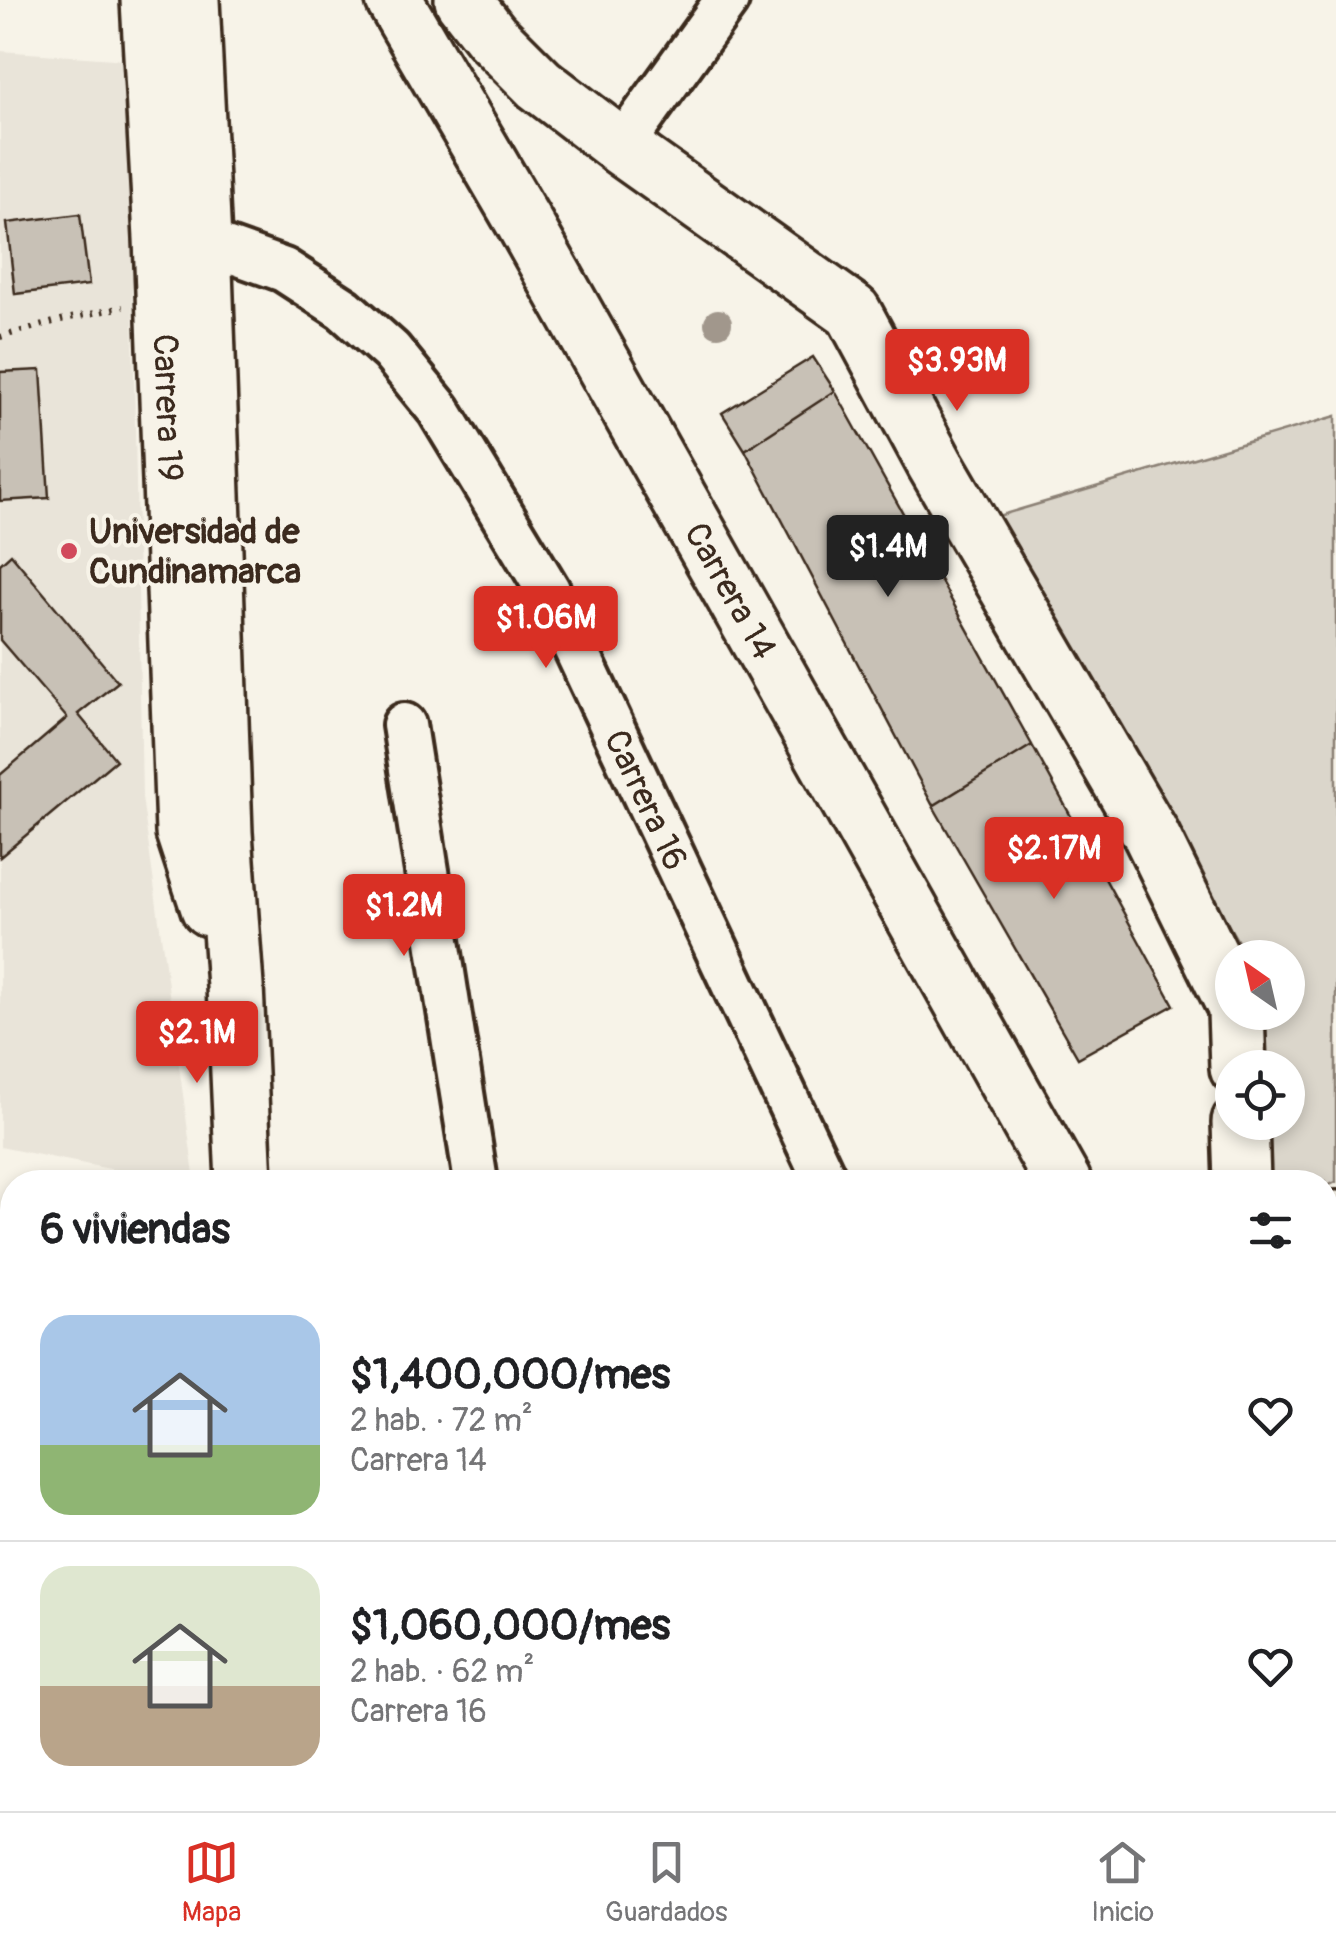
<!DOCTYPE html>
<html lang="es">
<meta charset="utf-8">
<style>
body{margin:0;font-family:Pangolin,sans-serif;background:#f6f6f6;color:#202124;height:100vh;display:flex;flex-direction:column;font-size:38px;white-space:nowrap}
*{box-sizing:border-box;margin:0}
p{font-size:32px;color:#757577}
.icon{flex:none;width:55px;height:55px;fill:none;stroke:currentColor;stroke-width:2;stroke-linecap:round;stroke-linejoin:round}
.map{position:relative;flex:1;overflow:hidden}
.sheet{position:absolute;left:0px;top:1170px;width:1338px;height:642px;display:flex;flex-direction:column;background:#fff;border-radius:40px 40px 0 0;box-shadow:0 5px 15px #0003}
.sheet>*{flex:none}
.needle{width:65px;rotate:326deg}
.tools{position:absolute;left:1215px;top:940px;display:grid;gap:20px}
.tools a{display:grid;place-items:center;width:90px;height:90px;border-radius:50%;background:#fff;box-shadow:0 5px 15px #0003;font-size:50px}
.price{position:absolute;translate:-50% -85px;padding:0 22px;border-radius:10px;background:#d93025;color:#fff;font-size:32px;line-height:65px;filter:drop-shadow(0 2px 5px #0008)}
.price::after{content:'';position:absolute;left:50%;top:60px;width:30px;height:22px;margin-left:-15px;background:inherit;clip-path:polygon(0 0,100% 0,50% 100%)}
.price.active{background:#222;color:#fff}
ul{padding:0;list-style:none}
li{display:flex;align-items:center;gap:30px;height:250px;padding:0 40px}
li+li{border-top:2px solid #e0e0e0}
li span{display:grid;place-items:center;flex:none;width:280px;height:200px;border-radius:30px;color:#555}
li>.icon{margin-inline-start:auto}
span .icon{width:120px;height:120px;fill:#fffc;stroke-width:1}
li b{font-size:42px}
h2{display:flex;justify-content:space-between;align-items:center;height:120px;padding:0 40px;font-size:42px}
.tab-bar{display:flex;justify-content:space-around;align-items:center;height:140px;border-top:2px solid #e0e0e0;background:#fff;font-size:28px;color:#757577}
.tab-bar a{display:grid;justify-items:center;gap:5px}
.tab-bar .active{color:#d93025}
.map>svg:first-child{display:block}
</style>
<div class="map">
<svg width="1336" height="1811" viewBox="0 0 1336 1811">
<rect width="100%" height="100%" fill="#f7f3e8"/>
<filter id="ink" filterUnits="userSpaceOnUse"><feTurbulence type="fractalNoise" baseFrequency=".01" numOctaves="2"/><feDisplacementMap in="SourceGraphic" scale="20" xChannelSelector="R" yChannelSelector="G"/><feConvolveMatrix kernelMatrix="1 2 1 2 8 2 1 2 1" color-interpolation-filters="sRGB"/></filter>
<g filter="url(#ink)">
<path fill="#e9e4d9" d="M0 51 128 60 142 797 195 1182H175L0 1147Z"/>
<path fill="#dbd6cb" stroke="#8b8074" stroke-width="2.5" d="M1336 416V1182L1325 1187V1182H1257L1254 1123 1288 1122V1068L1255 1067 1252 1013 1288 1012V958L1247 957 991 518Z"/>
<path fill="#c8c1b6" stroke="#3b2a1e" stroke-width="2.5" d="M80 214 89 285 15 294 7 223Z
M813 357 835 391 745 450 722 413Z
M41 370 49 498 0 501V372Z
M835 391 1032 745 933 806 745 450Z
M11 554 118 682 78 714 116 760 0 857V775L67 718 0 640V564Z
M1032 745 1174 1005 1078 1058 933 806Z
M1336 1303V1332L1325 1309Z"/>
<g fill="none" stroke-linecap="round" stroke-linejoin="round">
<g stroke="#3b2a1e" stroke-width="30">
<path id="service" d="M0 1793 2 1811"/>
</g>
<g stroke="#3b2a1e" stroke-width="50">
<g id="minor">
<path d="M621 147 727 0"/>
<path id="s1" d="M177 239 203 241 284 270 344 309 391 351 439 410 548 590 826 1182"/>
<path d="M404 725 476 1182"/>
<path d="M563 1800 564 1811"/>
<path d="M1081 1800 1084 1811"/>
</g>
</g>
<g stroke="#3b2a1e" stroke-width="62">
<g id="tertiary">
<path id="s2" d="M149 0 162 238 184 832 209 908"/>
<path d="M191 0 203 241 224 833 235 986 244 1182"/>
<path id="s3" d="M394 0 523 221 1063 1182"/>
<path d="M463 0 491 36 539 84 621 147 853 312 935 464 1149 831 1232 1000"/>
<path d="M1236 1012 1238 1068"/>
<path d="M1240 1122 1242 1182"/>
<path d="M1325 1223 1336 1219"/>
<path d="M1325 1442 1336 1468"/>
<path d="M1325 1694 1336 1718"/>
<path d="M214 1811 215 1800"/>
</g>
</g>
<path stroke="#3b2a1e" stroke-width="6" stroke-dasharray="2.5 8" stroke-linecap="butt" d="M0 337 61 320 123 307
M1325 1592 1336 1614"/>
<use href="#service" stroke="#f7f3e8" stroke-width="22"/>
<use href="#minor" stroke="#f7f3e8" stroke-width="42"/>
<use href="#tertiary" stroke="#f7f3e8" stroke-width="55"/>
</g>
<circle fill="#a1978c" cx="718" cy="323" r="14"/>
</g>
<circle fill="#d1495b" stroke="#f7f3e8" stroke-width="4" cx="69" cy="551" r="10"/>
<g text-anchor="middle" stroke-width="8" stroke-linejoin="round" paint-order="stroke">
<g font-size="35" fill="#3b2a1e" stroke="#f7f3e8">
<text dy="12" stroke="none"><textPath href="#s2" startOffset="408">Carrera 19</textPath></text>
<text dy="12" stroke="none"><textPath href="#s3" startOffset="680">Carrera 14</textPath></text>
<text dy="12" stroke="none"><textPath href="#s1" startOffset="765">Carrera 16</textPath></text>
</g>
<g font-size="35" font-weight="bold" fill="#3b2a1e" stroke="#f7f3e8" text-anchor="start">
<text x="89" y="543">Universidad de<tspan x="89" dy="40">Cundinamarca</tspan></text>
</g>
</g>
</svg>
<div class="tools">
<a><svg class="needle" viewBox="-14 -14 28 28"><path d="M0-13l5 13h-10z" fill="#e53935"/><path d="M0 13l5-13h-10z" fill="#757577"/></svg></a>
<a><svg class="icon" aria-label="locate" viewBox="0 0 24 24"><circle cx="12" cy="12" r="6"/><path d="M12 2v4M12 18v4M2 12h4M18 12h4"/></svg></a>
</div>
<b class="price" style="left:957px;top:414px">$3.93M</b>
<b class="price active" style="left:888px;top:600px">$1.4M</b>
<b class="price" style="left:546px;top:671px">$1.06M</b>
<b class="price" style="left:1054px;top:902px">$2.17M</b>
<b class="price" style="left:404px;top:959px">$1.2M</b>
<b class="price" style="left:197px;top:1086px">$2.1M</b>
<section class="sheet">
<h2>6 viviendas<svg class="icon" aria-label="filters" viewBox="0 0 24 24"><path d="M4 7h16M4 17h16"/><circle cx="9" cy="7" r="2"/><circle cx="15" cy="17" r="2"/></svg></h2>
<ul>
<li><span style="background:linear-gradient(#a9c7e8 65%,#8fb573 0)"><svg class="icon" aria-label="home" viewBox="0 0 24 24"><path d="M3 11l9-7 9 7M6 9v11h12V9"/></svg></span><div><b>$1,400,000/mes</b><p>2 hab. · 72 m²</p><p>Carrera 14</p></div><svg class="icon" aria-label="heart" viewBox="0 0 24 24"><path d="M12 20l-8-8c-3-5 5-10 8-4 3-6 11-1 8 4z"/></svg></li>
<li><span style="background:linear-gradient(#dfe7d0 60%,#b9a48a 0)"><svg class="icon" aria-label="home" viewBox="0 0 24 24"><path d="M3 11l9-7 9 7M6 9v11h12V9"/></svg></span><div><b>$1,060,000/mes</b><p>2 hab. · 62 m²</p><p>Carrera 16</p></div><svg class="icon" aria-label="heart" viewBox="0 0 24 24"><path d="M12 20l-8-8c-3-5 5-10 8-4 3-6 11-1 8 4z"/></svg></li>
</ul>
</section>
</div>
<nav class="tab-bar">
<a class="active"><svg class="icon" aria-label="map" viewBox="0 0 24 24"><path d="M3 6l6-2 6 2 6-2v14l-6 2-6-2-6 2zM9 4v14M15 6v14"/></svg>Mapa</a>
<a><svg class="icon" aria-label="saved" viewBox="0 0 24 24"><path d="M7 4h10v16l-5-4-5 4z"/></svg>Guardados</a>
<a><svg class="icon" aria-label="home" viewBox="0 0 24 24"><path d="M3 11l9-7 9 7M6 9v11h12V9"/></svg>Inicio</a>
</nav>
